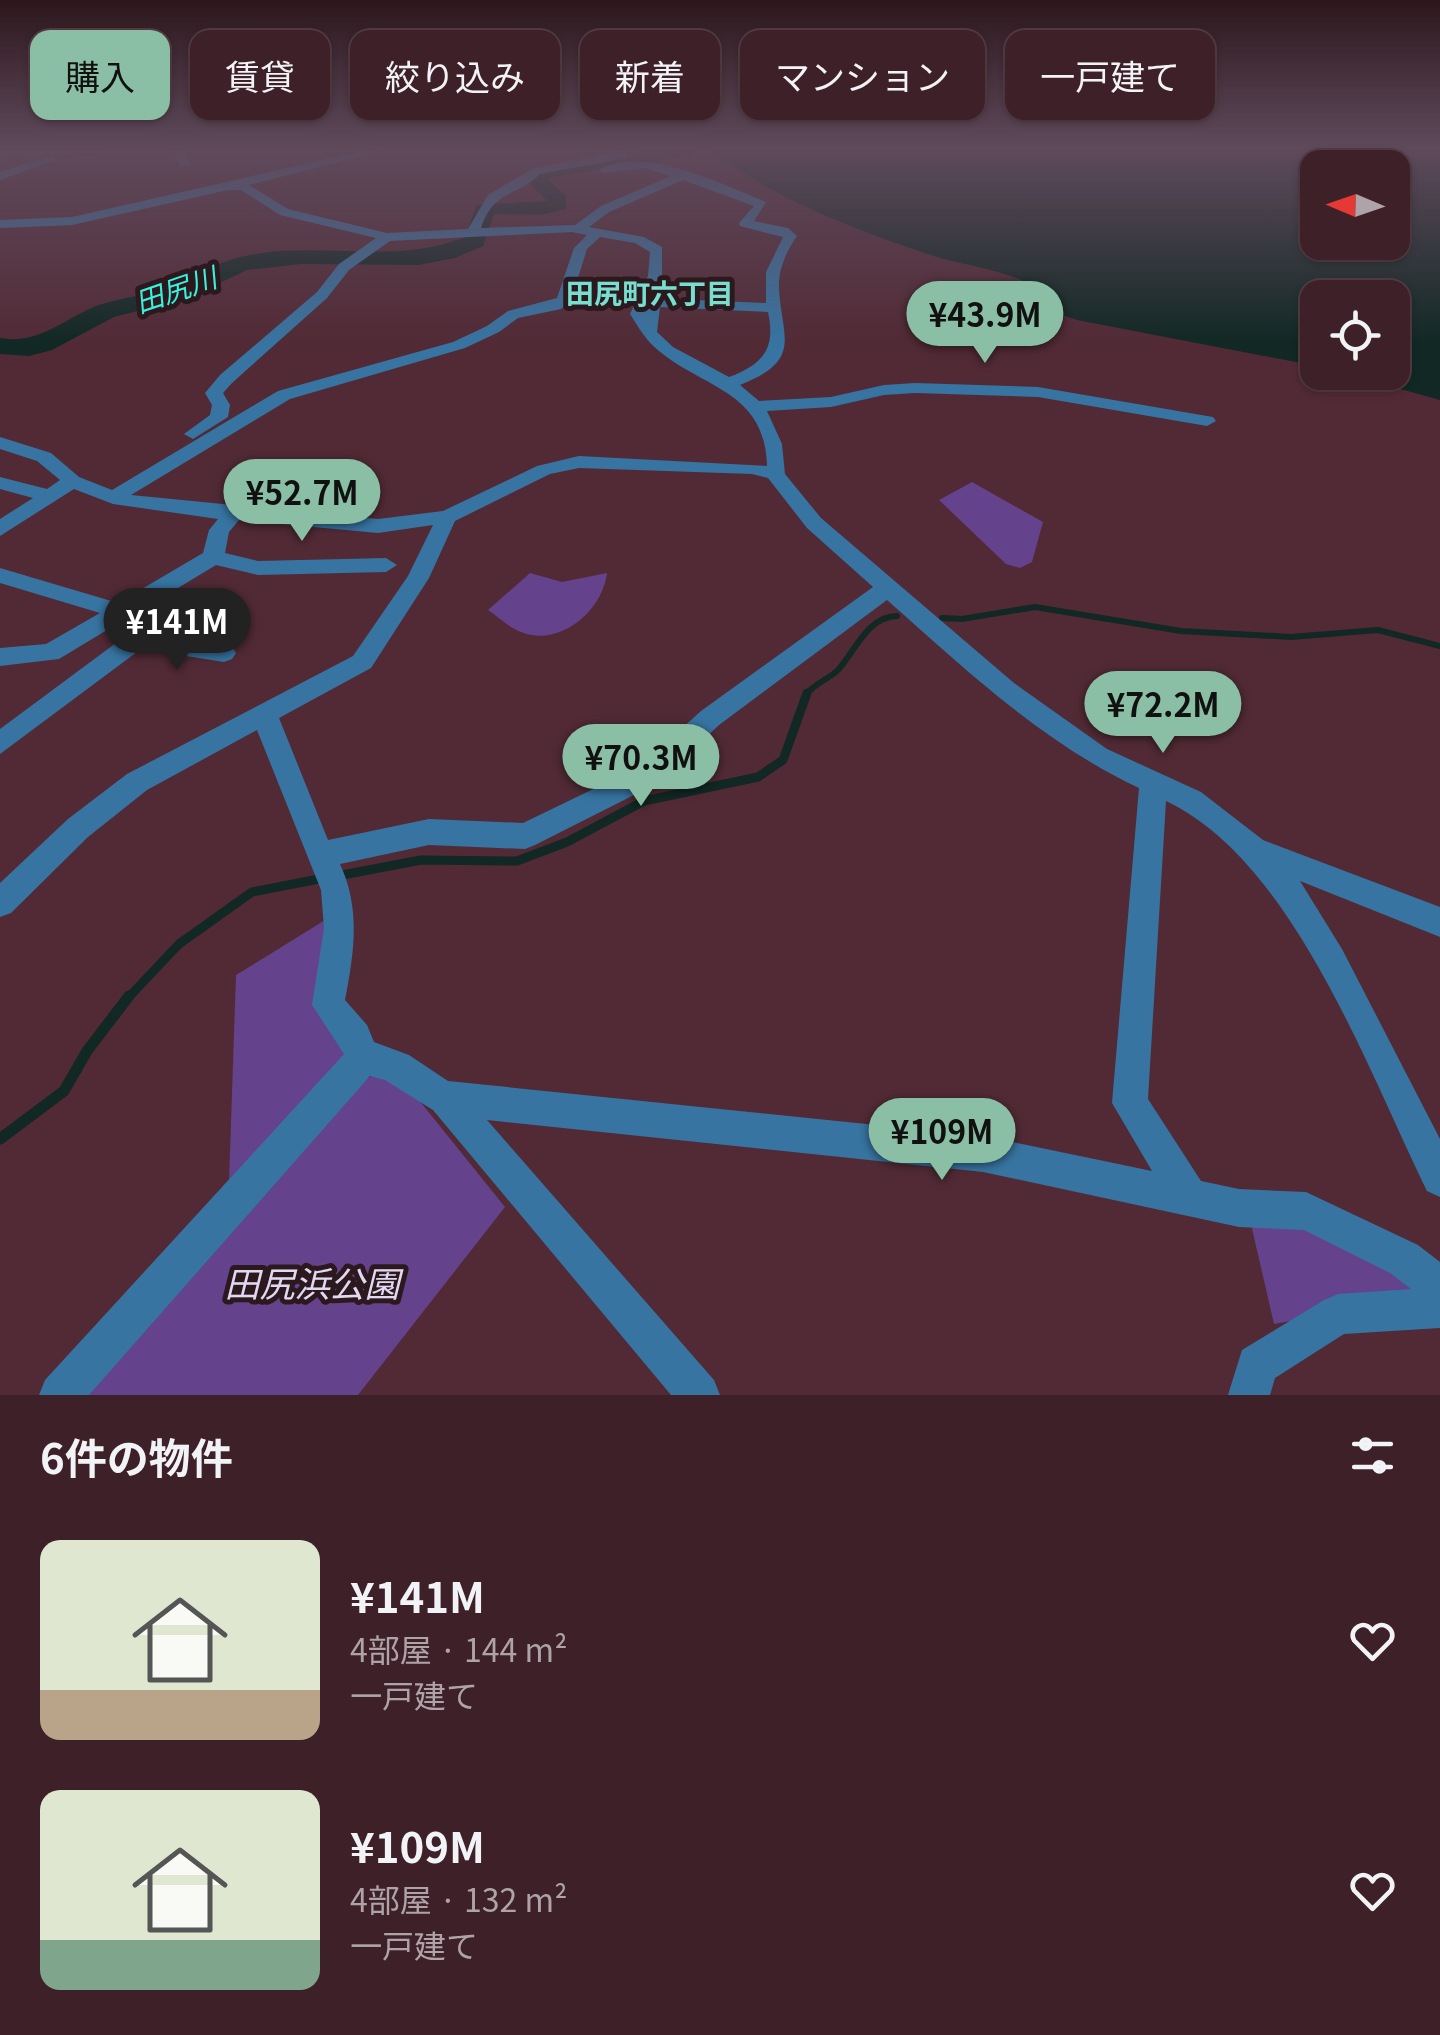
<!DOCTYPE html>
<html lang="ja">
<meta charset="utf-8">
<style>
body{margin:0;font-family:Georgia,"Noto Sans JP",serif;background:#482d34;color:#f1f3f6;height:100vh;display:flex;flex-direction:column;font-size:38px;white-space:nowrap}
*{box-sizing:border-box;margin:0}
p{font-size:32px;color:#ada3a8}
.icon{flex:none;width:55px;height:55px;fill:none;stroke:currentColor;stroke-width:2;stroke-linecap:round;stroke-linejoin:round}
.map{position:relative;height:1395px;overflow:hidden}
.panel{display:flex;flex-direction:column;background:#3d2028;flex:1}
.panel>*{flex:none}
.banner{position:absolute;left:30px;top:30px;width:1380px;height:90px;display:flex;gap:20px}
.needle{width:65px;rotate:272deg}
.fabs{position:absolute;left:1300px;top:150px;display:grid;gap:20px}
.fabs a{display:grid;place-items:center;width:110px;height:110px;border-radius:20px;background:#3d2028;box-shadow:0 2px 8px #0004,0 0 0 2px #563e45;font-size:50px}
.price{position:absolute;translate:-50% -85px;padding:0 22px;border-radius:35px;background:#8abfa5;color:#111;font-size:32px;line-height:65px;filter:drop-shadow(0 2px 5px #0008)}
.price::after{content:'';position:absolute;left:50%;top:60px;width:30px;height:22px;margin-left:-15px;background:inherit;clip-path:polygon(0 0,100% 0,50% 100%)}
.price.active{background:#222;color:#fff}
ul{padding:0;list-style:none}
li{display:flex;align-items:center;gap:30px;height:250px;padding:0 40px}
li span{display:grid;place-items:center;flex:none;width:280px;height:200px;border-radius:20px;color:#555}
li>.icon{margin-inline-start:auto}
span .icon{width:120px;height:120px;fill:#fffc;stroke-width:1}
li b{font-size:42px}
h2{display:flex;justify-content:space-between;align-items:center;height:120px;padding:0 40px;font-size:42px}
.chip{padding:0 35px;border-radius:20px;background:#3d2028;box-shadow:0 2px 8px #0004,0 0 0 2px #563e45;font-size:35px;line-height:90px}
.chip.active{background:#8abfa5;color:#111}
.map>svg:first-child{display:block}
</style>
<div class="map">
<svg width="1440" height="1395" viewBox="0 0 1440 1395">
<rect width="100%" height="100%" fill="#512a35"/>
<path fill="#64428c" d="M972 482 1043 522 1032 562 1020 568 1006 564 939 500Z
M530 573 562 582 607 573C603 610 560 648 521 632 510 628 498 617 488 610Z
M330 917 328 1005 362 1058 228 1211 236 975Z
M398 1074 505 1207 358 1395H72L348 1092 373 1075Z
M1306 1211 1440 1294 1274 1324 1250 1220Z"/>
<path fill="#112824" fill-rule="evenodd" d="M709 149H1440V400L1343 373 1392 372V298H1318L1317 366 1077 320 1045 309C1042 298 1041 289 1030 284 998 268 959 265 925 253 851 228 772 198 709 149ZM1318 168H1392V242H1318Z"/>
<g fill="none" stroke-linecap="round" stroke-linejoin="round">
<path stroke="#112824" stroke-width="6" d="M942 618 962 619 1035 607 1181 631 1291 637 1378 630 1440 646
M806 695C814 683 828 680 838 670 855 651 868 616 897 616"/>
<path stroke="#112824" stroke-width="9" d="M337 876 421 860 517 861 567 842 644 801 758 777 783 760 807 693
M127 999 179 944 252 892 324 878"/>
<path stroke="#112824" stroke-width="11" d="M0 1139 64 1091 87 1051 129 996"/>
<path fill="#112824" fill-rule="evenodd" d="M653 149H700L691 155 552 177 548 179 566 196V209L540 215 494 214 483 246 455 258 418 265 301 264 247 270 188 298 114 317 52 350 29 356 0 354V338C40 345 64 318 99 305 124 297 150 295 174 286 193 279 210 266 230 260 307 236 389 268 465 237L477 205 547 201 525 179 539 168Z"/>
<path fill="#3774a1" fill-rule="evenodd" d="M111 149 106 152 0 156V150Z
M151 149H183L191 164 181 166 174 153Z
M371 149H391L249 185 288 209 387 233 468 229 488 195 532 169 627 149V158L540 174C517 197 494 189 481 228L575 225 601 206 671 176 645 168 604 173 598 170C645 145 721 184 766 202L754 221 788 228 797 236C786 252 778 270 779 289 782 339 803 360 740 385L759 401 831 397 884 385 915 383 1038 387 1213 417 1216 421 1207 426 1038 397 915 393 884 395 831 407 767 411 782 444 785 474 821 518 1014 683 1107 749 1201 792 1263 840 1440 907V937L1300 881 1342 949 1440 1139V1197L1427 1191C1367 1069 1293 861 1166 801L1148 1099 1201 1181 1239 1189 1306 1192 1418 1245 1440 1262V1328L1344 1334 1275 1378 1270 1395H1228L1242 1350 1324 1300 1338 1294 1411 1289 1390 1273 1304 1230 1239 1227 983 1172 487 1120 714 1380 720 1395H671L433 1110 385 1080 370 1076 89 1395H39L45 1380 344 1054 312 1005 324 928 321 890 257 730 147 790 88 837 11 913 0 917V883L68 819 127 774 353 656 408 576 433 525 378 533 239 520 229 532 225 553 258 561 386 558 397 565 386 572 258 575 216 565 135 614 145 633 224 644 232 647 236 653 232 659 224 662 141 649 0 754V729L124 637 117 624 59 659 0 666V648L46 644 100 613 0 583V568L118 603 203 553 209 530 218 519 113 504 74 489 0 536V519L33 498 0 489V477L47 489 60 480 37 461 0 449V437L51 453 79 477 112 490 278 391 453 342 487 326 508 311 557 298 574 248 587 235 572 232 390 241 349 270 327 298 232 383 223 393 230 405 228 417 193 439 184 434 210 415 212 405 205 393 220 375 317 292 339 264 376 238 280 215 241 190H228L72 225 0 228V220L72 217ZM683 180 754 206 739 223 740 226 783 237 766 272V303L650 298 662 276V247L644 237 589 227 609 212ZM600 237 635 243 650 252 648 276 630 314C639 328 646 341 659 351 705 389 765 391 767 466L579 456 537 466 443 511 378 519 131 495 290 399 465 348 499 332 518 318 561 309 571 300 587 249ZM660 307 768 312C776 349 763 364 729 377L673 347 657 332ZM579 468 752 474 768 478 807 528 873 587 701 711 658 750 614 779 523 823 429 819 328 840 279 718 371 668 429 578 455 521 550 474ZM887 600C966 670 1043 743 1139 788L1112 1103 1152 1171 983 1136 448 1081 409 1055 374 1042 367 1025 345 1000C354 953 361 909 340 864L429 845 525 849 535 845 634 795 676 766 719 725Z
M52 155 56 160 0 180V172Z"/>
</g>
<linearGradient id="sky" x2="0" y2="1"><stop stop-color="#2d171d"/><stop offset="0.43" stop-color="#5f4a5c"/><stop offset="1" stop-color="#5f4a5c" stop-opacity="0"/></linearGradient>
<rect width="1440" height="345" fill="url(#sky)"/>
<g text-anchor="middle" stroke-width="10" stroke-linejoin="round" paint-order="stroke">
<g font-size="28" font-style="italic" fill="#39f1dc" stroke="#2b191e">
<text transform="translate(176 290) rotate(-19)" y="10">田尻川</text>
</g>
<g font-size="28" font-weight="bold" fill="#78dfd0" stroke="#2b191e">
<text x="650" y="304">田尻町六丁目</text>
</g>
<g font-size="35" font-style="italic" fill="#e1d8f1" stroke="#2b191e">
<text x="312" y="1297">田尻浜公園</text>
</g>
</g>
</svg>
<div class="fabs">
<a><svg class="needle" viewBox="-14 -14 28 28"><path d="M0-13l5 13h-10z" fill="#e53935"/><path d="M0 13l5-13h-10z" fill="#ada3a8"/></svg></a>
<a><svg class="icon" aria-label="locate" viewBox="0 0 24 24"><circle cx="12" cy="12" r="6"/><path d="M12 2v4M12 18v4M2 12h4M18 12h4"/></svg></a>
</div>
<b class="price" style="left:985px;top:366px">¥43.9M</b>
<b class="price" style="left:302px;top:544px">¥52.7M</b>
<b class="price active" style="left:177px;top:673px">¥141M</b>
<b class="price" style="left:1163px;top:756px">¥72.2M</b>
<b class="price" style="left:641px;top:809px">¥70.3M</b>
<b class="price" style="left:942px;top:1183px">¥109M</b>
<div class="banner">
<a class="chip active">購入</a>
<a class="chip">賃貸</a>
<a class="chip">絞り込み</a>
<a class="chip">新着</a>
<a class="chip">マンション</a>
<a class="chip">一戸建て</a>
</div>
</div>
<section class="panel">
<h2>6件の物件<svg class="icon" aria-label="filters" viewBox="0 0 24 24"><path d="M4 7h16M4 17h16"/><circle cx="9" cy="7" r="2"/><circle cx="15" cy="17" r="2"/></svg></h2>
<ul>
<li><span style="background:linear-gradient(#dfe7d0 75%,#b9a48a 0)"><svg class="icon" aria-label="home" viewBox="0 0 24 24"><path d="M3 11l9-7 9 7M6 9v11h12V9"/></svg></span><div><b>¥141M</b><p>4部屋 · 144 m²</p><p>一戸建て</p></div><svg class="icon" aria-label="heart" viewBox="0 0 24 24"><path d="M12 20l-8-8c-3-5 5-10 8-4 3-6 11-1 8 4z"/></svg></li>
<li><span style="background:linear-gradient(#dfe7d0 75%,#7fa58c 0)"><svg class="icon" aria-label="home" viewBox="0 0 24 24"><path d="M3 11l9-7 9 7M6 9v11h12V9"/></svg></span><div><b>¥109M</b><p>4部屋 · 132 m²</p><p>一戸建て</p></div><svg class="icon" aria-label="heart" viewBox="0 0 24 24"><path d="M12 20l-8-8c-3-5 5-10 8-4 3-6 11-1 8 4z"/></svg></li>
</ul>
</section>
